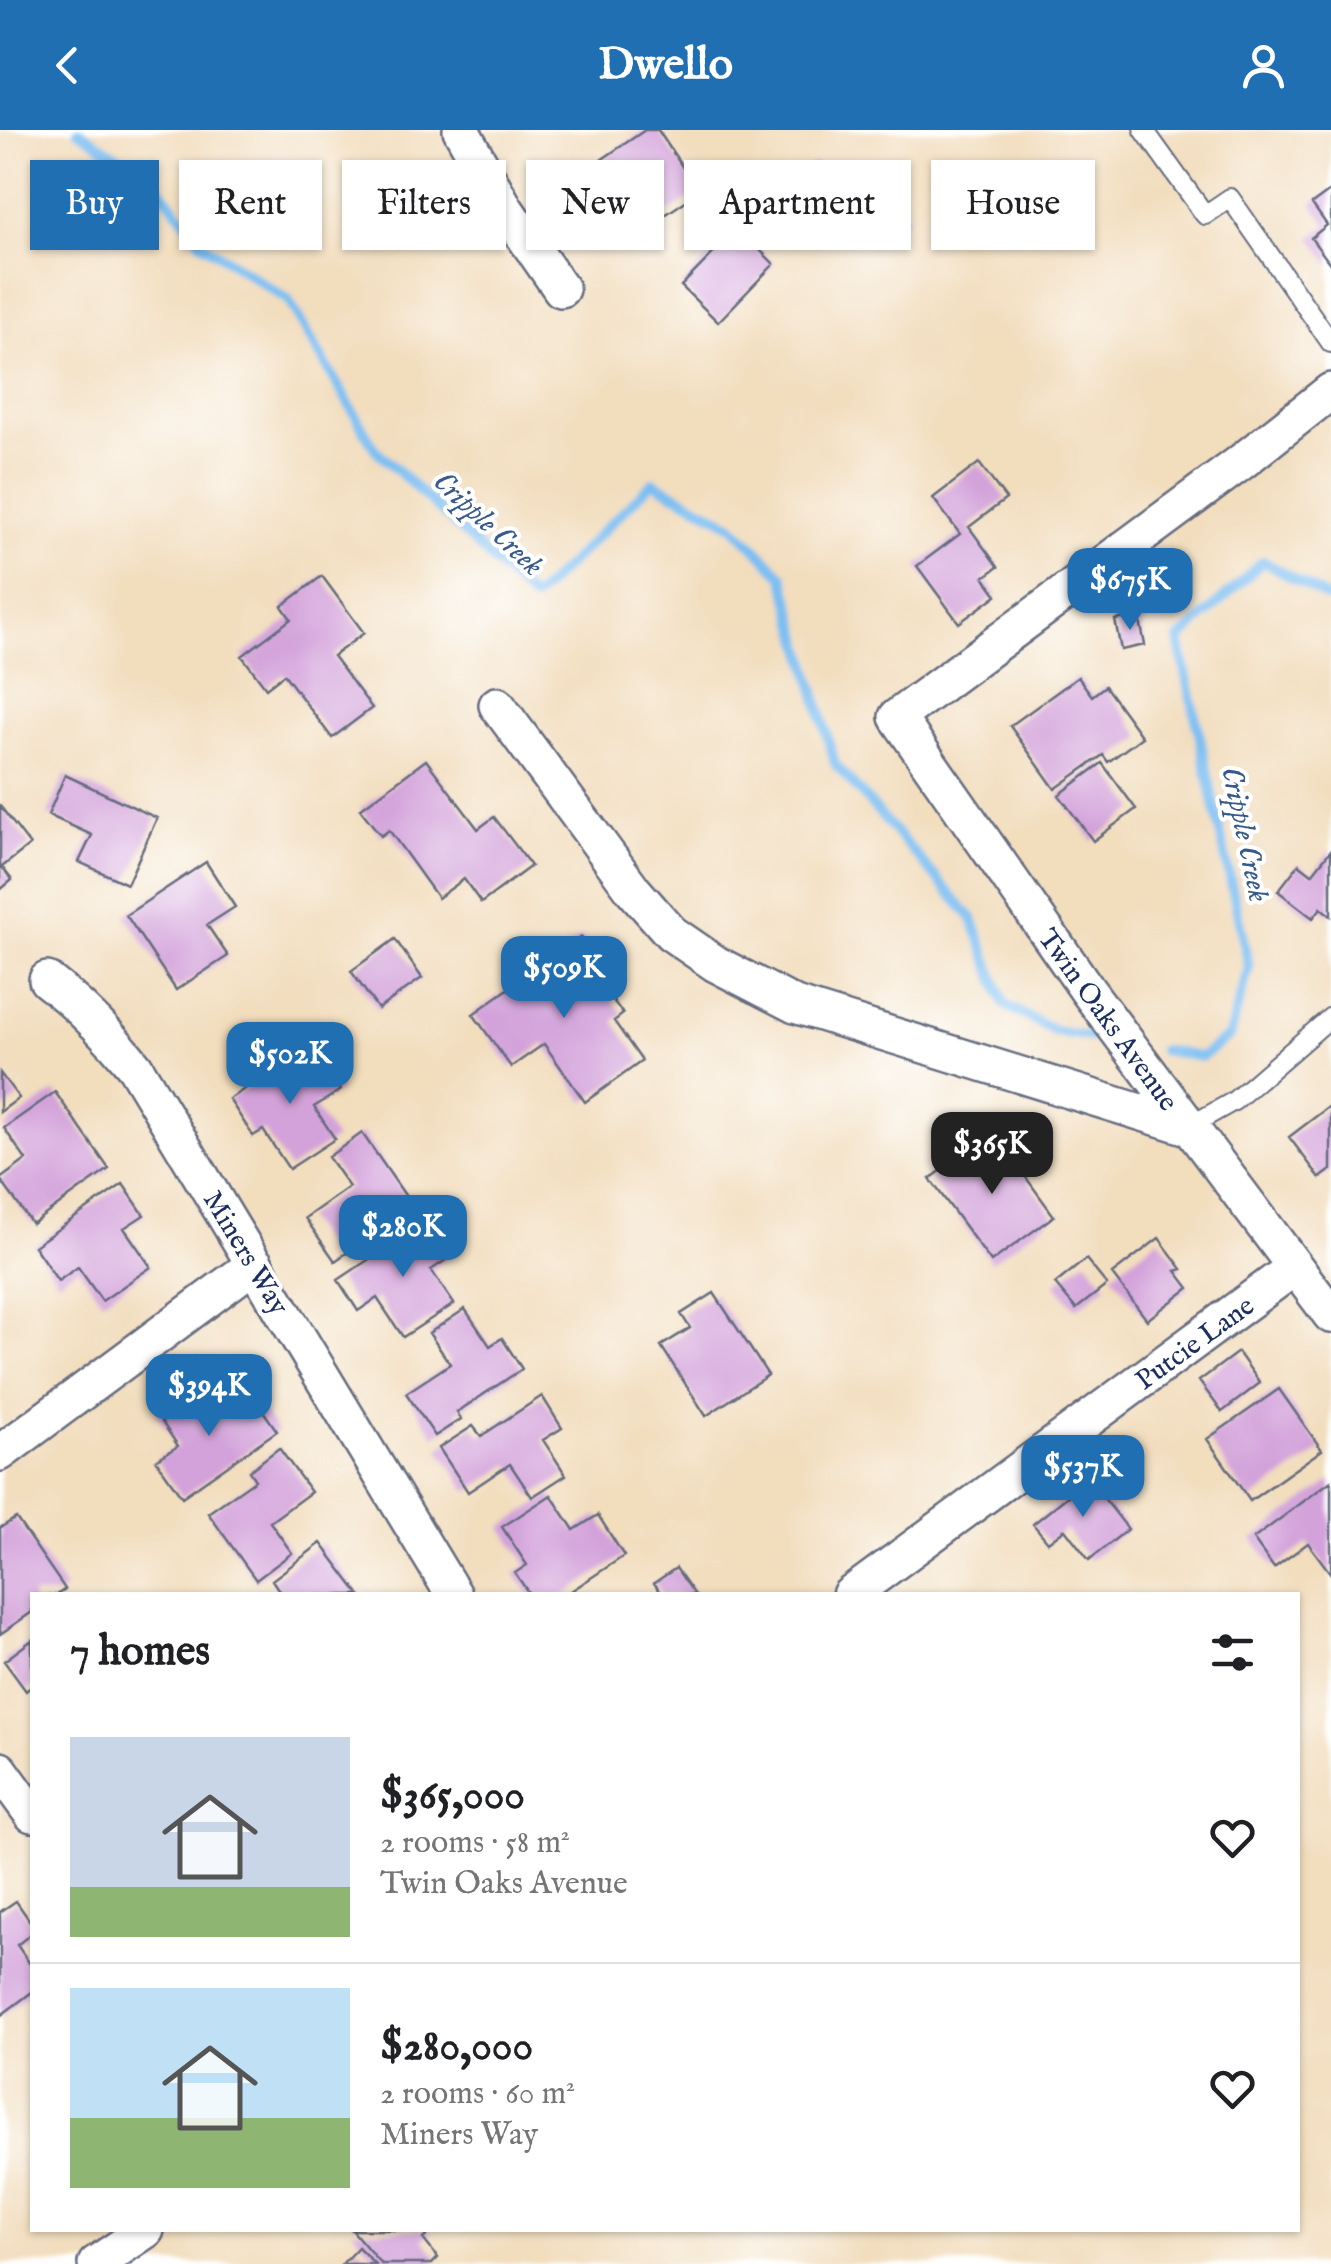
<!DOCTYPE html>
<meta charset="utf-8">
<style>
body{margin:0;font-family:"IM FELL English",serif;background:#f2f2f2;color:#202124;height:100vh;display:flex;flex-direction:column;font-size:38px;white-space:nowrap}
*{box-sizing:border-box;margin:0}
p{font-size:32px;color:#757577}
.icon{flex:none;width:55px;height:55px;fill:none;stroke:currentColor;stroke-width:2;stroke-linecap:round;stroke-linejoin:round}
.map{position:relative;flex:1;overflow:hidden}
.sheet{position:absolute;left:30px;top:1462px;width:1270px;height:640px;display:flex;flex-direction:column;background:#fff;border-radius:0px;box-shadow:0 2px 8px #0004}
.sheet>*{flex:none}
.guide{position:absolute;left:30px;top:30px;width:1272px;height:90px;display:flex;gap:20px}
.price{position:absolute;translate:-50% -85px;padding:0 22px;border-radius:20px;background:#1f6fb2;color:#fff;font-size:32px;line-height:65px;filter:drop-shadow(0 2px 5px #0008)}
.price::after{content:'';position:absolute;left:50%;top:60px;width:30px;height:22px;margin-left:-15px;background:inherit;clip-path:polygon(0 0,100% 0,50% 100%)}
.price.current{background:#222;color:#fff}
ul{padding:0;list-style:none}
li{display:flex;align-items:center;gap:30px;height:250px;padding:0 40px}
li+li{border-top:2px solid #e0e0e0}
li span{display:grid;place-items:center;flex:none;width:280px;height:200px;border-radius:0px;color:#555}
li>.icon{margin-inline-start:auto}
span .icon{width:120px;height:120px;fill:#fffc;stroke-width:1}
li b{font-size:42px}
h2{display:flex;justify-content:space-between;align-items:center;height:120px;padding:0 40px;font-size:42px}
.tag{padding:0 35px;border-radius:0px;background:#fff;box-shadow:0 2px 8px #0004;font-size:35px;line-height:90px}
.tag.current{background:#1f6fb2;color:#fff}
header{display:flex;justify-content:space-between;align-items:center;height:130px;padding:0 40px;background:#1f6fb2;color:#fff;font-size:45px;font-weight:700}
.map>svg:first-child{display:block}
</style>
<header><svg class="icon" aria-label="back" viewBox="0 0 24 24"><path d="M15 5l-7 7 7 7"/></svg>Dwello<svg class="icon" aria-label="person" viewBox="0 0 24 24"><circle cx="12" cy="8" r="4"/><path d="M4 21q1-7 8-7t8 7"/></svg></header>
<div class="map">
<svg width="1331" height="2134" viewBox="0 0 1331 2134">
<rect width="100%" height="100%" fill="#fff"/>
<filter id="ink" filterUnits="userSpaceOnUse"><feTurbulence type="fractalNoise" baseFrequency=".01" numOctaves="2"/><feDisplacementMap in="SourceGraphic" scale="20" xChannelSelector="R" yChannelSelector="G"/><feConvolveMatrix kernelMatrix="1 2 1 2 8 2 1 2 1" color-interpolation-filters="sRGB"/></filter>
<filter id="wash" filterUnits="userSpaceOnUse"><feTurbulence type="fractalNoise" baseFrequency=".0048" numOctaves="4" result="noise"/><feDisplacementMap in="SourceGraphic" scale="40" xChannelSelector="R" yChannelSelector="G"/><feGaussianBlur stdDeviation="2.25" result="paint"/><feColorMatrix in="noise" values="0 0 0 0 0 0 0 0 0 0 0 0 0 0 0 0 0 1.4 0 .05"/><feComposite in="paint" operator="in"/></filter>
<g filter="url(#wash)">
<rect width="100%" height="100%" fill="#f2ddbd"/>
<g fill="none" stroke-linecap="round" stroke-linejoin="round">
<path stroke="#7dbff2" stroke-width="10" d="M78 0 154 51 202 113 288 170 375 319 533 469 653 352 731 394 783 446 835 634 972 788 1005 875 1054 901 1090 907
M1162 920 1201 927 1229 906 1249 837 1179 510 1263 431 1331 470"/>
</g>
<g id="blocks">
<path fill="#d3a2da" d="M645 0H658L699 62 656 91 636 61 620 71 595 34Z
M815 33 838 63 813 82 790 53Z
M871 40 908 88 871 117 833 69Z
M1331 60V135L1311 108 1327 95 1312 74Z
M738 98 774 134 718 192 681 156Z
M979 333 1006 369 969 397 998 437 984 447 997 465 959 493 917 436 960 404 933 368Z
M322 446 364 503 333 526 372 578 332 608 284 544 266 558 242 526 291 489 282 476Z
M1139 486 1145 515 1121 520 1115 490Z
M1078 547 1092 566 1105 556 1142 607 1108 632 1103 625 1055 659 1010 596Z
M426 630 478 699 494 687 531 736 481 773 464 749 438 768 389 700 381 706 360 679Z
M1102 633 1136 679 1093 711 1059 665Z
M65 645 157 688 127 754 79 732 92 705 48 685Z
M0 676 30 715 2 737 12 750 0 760Z
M1331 720V786L1321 778 1313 788 1278 761 1299 734 1312 744Z
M206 732 235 777 207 795 228 826 176 860 126 785Z
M581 807 610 848 601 854 623 884 614 891 642 931 585 972 544 914 511 937 473 884Z
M395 809 422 848 378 879 351 841Z
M311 916 341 960 314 977 335 1009 289 1039 263 1000 253 1006 229 969Z
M0 943 19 968 0 982Z
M55 962 109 1039 32 1094 0 1049 26 1030 4 998Z
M1331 975V1040L1320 1048 1289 1007Z
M993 1002 1054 1086 991 1132 930 1049Z
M362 1003 409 1071 363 1103 367 1109 335 1131 305 1088 349 1057 328 1027Z
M123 1054 144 1085 124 1098 151 1137 102 1171 78 1137 58 1151 34 1116Z
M428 1090 452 1126 431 1140 454 1174 403 1207 377 1168 358 1181 338 1150Z
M1159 1108 1182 1139 1176 1141 1189 1158 1147 1190 1112 1144Z
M1086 1129 1107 1155 1076 1179 1055 1154Z
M714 1163 768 1245 706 1286 661 1216 690 1198 681 1184Z
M465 1179 490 1216 502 1208 522 1239 457 1282 461 1289 435 1306 406 1263 450 1234 429 1203Z
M1238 1222 1260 1253 1222 1282 1199 1251Z
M1279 1259 1322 1320 1250 1371 1207 1309Z
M188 1261 208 1291 250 1262 277 1301 182 1367 156 1330 178 1316 156 1283Z
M542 1266 562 1298 543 1310 566 1345 532 1367 510 1334 468 1362 439 1318 473 1296 481 1306Z
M279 1318 311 1362 270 1392 292 1423 256 1450 208 1383 255 1350 249 1341Z
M1089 1349 1128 1399 1089 1430 1065 1399 1048 1412 1033 1394Z
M1331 1351V1444L1308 1413 1274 1438 1253 1409Z
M551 1365 574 1400 598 1385 624 1426 565 1465H530L515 1443 527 1435 502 1397Z
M16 1388 65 1459 57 1465H32V1482L0 1504V1398Z
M321 1413 360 1465H282L272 1450Z
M676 1438 695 1465H663L654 1453Z
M32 1510V1556L26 1561 4 1531Z
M16 1771 32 1794V1803L17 1815 32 1837V1862L0 1886V1782Z
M352 2100H433L423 2109 438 2128 432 2134H381Z
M358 2117 375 2134H342Z"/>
</g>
</g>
<g filter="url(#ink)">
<use href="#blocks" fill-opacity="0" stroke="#666c7f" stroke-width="2.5"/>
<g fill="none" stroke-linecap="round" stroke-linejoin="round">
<g stroke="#666c7f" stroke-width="22">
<path id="service" d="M1144 0 1205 85 1230 68 1331 213
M1188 997 1234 971 1331 887"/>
</g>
<g stroke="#666c7f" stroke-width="40">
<path id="minor" d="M461 0 506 80 561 159
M1331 261 1240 333 897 587 1088 861 1331 1185
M497 575 634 761 671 803 716 834 795 875 1188 997
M47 850C81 876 108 904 135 937L454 1465
M0 1323 255 1134
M850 1465 1295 1137
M0 1640 32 1684
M96 2134 146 2100"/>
</g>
<use href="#service" stroke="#fff" stroke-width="18"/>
<use href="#minor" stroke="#fff" stroke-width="35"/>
</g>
</g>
<g text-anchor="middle" stroke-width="8" stroke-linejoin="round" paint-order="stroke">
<g font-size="28" fill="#1b2f5e" stroke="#fff">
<text transform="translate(1109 889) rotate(54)" y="10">Twin Oaks Avenue</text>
<text transform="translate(247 1122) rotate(59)" y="10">Miners Way</text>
<text transform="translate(1194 1212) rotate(-36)" y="10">Putcie Lane</text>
</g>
<g font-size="30" font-style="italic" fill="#385a8a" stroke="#fff">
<text transform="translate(489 393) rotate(43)" y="10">Cripple Creek</text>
<text transform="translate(1246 704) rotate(78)" y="10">Cripple Creek</text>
</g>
</g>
</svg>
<b class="price" style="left:1130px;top:503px">$675K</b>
<b class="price" style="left:564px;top:891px">$509K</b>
<b class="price" style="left:290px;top:977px">$502K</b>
<b class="price current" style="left:992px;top:1067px">$365K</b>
<b class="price" style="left:403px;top:1150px">$280K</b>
<b class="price" style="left:209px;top:1309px">$394K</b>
<b class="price" style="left:1083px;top:1390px">$537K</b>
<div class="guide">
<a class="tag current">Buy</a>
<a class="tag">Rent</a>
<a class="tag">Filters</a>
<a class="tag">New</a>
<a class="tag">Apartment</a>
<a class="tag">House</a>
</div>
<section class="sheet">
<h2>7 homes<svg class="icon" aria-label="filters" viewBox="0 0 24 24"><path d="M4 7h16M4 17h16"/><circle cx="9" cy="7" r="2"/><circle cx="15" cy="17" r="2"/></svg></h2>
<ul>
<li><span style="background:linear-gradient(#c9d6e8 75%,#8fb573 0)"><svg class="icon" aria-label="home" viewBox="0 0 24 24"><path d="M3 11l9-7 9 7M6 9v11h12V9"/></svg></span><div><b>$365,000</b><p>2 rooms · 58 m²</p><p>Twin Oaks Avenue</p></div><svg class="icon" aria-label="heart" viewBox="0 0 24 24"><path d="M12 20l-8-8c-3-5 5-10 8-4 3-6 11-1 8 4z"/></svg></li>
<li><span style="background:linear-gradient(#bfe0f5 65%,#8fb573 0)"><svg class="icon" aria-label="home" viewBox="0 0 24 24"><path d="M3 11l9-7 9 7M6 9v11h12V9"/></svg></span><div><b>$280,000</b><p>2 rooms · 60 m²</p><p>Miners Way</p></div><svg class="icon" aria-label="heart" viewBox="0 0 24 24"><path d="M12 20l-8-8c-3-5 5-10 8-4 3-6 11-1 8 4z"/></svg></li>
</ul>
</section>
</div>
